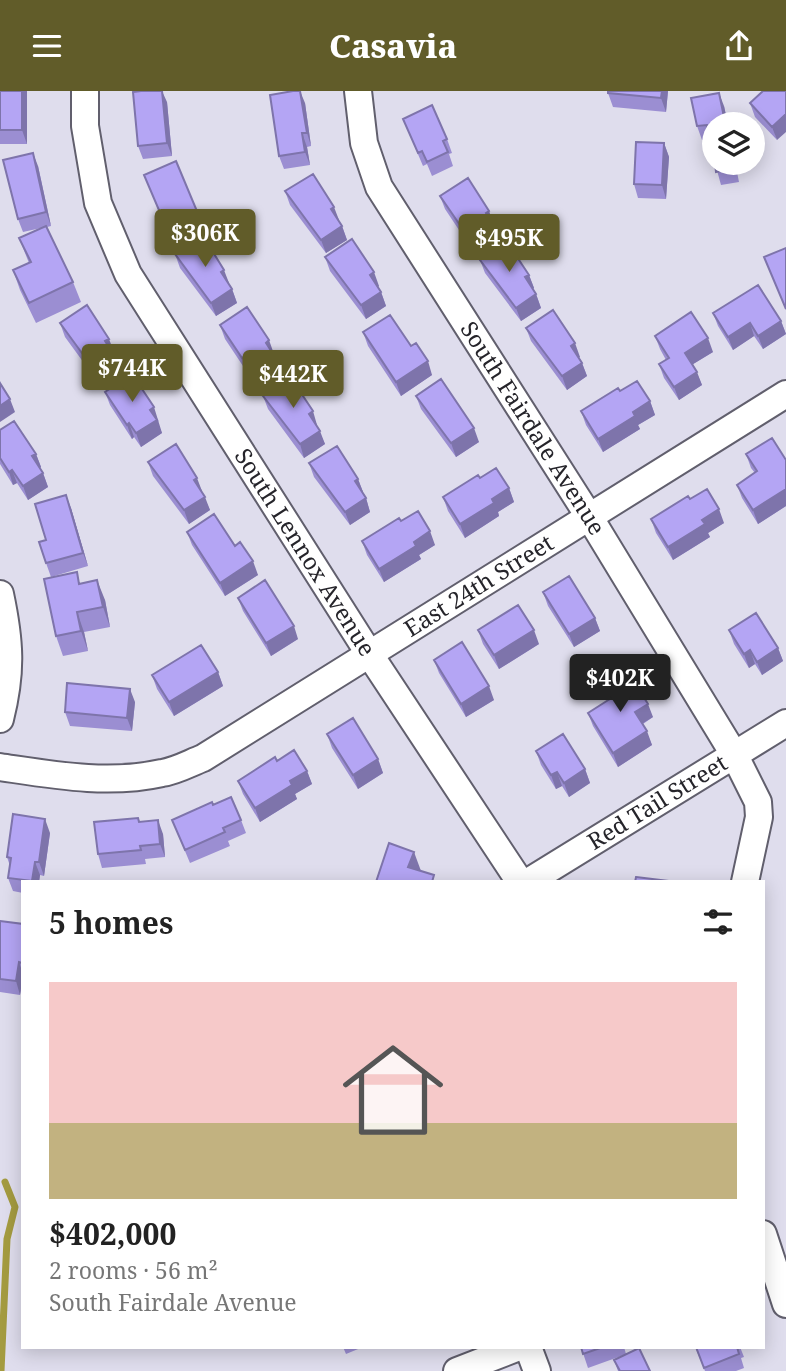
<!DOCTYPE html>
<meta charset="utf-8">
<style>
body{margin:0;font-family:"Noto Serif",serif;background:#f6f6f6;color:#222;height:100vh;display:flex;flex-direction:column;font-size:26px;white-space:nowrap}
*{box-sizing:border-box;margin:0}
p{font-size:23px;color:#767676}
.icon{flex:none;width:38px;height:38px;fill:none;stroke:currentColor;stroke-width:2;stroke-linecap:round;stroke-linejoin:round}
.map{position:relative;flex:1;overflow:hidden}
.drawer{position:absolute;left:21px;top:789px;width:744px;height:469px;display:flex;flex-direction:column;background:#fff;border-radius:0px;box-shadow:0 4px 18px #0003}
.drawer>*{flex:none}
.tools{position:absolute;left:702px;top:21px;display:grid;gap:14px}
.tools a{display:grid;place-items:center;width:63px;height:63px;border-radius:50%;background:#fff;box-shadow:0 4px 18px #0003;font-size:35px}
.price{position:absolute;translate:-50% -60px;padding:0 16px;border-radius:7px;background:#615c29;color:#fff;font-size:23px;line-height:46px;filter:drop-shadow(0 2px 4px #0008)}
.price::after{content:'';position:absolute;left:50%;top:42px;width:21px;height:16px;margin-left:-10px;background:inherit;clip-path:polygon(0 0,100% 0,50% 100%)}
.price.current{background:#222;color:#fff}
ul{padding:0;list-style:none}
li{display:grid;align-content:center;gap:14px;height:371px;padding:0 28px}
li span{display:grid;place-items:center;height:217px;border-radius:0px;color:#555}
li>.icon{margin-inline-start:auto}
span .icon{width:126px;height:126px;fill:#fffc;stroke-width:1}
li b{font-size:30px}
h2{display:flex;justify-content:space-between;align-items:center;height:84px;padding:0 28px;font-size:30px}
header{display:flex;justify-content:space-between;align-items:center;height:91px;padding:0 28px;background:#615c29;color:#fff;font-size:32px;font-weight:800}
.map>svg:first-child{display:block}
</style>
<header><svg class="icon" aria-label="menu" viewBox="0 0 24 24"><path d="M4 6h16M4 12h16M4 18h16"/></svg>Casavia<svg class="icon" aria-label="share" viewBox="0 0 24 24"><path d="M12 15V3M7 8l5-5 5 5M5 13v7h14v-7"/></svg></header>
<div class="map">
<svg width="786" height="1280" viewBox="0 0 786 1280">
<rect width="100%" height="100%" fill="#dfdded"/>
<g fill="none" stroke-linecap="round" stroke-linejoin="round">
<path stroke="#a49b40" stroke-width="7" d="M1 1280 7 1148 15 1116 5 1091"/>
<g stroke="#615f6d" stroke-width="30">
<g id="minor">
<path id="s1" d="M85 0V35L98 112 128 183 370 564 520 791"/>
<path id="s2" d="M358 0 364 52 379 96 590 427 735 665 758 711 759 726 745 791"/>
<path d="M0 503C10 550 12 581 0 628"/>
<path id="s3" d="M0 676C54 684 108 694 162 682 176 680 190 672 203 667L786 303"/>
<path id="s4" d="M528 791 786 632"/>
<path d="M763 1143 786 1213"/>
<path d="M528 1256 537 1280"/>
<path d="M457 1280 519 1256"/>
</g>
</g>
<use href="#minor" stroke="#fff" stroke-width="26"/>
</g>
<path fill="#9b8ed2" d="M0 0H27V53H0Z
M608 0H668L666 21 613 16 608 2Z
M763 0 777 49 755 26 750 12Z
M167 11 172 65 143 68 138 55Z
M305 12 311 55 307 56 310 74 284 78 279 65Z
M724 15 726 25 710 47 702 49 697 35Z
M403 28 447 48 452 62 449 63 453 75 432 85 427 73 423 75Z
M664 52 669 66 666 108 638 107 634 93Z
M715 72H750L752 78 737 81 739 91 721 94Z
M38 75 51 135 47 136 73 191 81 211 36 232 20 199 13 179 29 172 19 147 41 137 23 141 18 128Z
M144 84 199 125 204 138 172 152Z
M285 100 339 129 338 130 342 135 347 149 326 162 290 114Z
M440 105 489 120 497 146 476 159 470 149 467 151 445 118Z
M175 163 229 192 228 193 232 198 237 212 216 225 180 177Z
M325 166 379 195 378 196 381 201 386 215 366 228 330 180Z
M480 169 529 184 534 197 533 198 536 203 541 217 521 230 485 182Z
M713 222 781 230 786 243 763 258 754 245 733 259 718 235Z
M60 232 114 261 113 262 116 267 121 281 100 294 65 246Z
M220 234 274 263 273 264 277 269 282 282 261 296 250 278 247 281 225 248Z
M526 237 580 266H579L582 272 587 285 567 299 531 250Z
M363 241 411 255 432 284 401 305 368 255Z
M655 245 713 261 693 273 702 294 679 309 664 287 659 273 666 269 660 258Z
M620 300 650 310 655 324 638 334 640 338 603 361 586 334 581 320Z
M105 301 159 330 157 331 162 342 141 356 134 346 132 348 110 314Z
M263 305 317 334 316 335 325 353 304 367 268 318Z
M416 305 479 351 456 366 421 318Z
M0 339 36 363 41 376 40 377 43 382 48 396 28 409 17 392 13 394 0 373Z
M746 363 786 369V415L758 433 742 407 737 394 755 382 751 377Z
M148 371 202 400 201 401 210 419 189 433 153 385Z
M309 372 358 388 363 401 362 402 366 407 370 421 350 434 314 386Z
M480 387 509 397 514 411 498 421 499 425 465 447 448 420 443 406Z
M71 417 88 475 51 486 46 472V449Z
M651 428 724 432 708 442 710 446 673 469 656 442Z
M401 430 435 454 419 464 421 468 384 491 367 464 362 450Z
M187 441 235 455 258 484 225 505 192 454Z
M81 492 105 509 110 536 84 541 88 560 63 565 56 545Z
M543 501 595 527 600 540 574 556 548 515Z
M238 507 298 548 271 565 243 520Z
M478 539 539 553 499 578 483 553Z
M729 539 778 557 783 570 762 584 755 573 749 577 734 553Z
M434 569 494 609 466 626 439 582Z
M218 581 223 595 174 625 157 598 152 584Z
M607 596 653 626 643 633 652 654 618 676 593 635 588 622 611 607Z
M135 611 132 640 70 635 65 621Z
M327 643 378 668 383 682 358 698 332 657Z
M536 660 585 678 590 692 569 706 562 695 556 698 541 674Z
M277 670 307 680 312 693 295 703 297 708 260 731 243 703 238 690Z
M213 714 241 729 246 742 228 750 230 755 190 772 172 729Z
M138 727 140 731 163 743 165 766 145 768 146 773 102 777 98 763Z
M50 742 44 785 40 784 39 791H23V802L13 800 8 787 10 775 7 766Z
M0 830 23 833V889L20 904 0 901Z
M343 1256H363L346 1263Z
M581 1256H624L626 1263 650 1280H618L614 1269 624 1264 588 1277Z
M695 1256H740L744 1266 741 1267 744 1277 736 1280H705Z"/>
<path fill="#7e74ab" d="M22 0H27V53L22 39Z
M162 0 167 11 172 65 167 52Z
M300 0 305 12 311 55 307 42Z
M662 0H668L666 21 661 7Z
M719 2 724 15 728 33 724 26Z
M786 23V41L777 49 772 36Z
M302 42 307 56 310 74 305 61Z
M664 52 669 66 666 108 662 94Z
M33 62 38 75 51 135 46 121Z
M334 116 339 129 336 132 331 118Z
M489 120 497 146 476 159 471 146 486 122Z
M342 135 347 149 326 162 321 149Z
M465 136 470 149 467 151 462 137Z
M224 179 229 192 226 195 221 181Z
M374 181 379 195 375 198 370 184Z
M529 184 534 197 530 200 525 186Z
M232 198 237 212 216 225 211 212Z
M381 201 386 215 366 228 361 214Z
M536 203 541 217 521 230 516 217Z
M781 230 786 243 763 258 758 245Z
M750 232 754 245 733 259 728 246Z
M708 247 713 261 690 275 685 262Z
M109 248 114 261 110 263 105 250Z
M269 249 274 263 270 265 266 252Z
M575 252 580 266 576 268 571 255Z
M245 265 250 278 247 281 242 267Z
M116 267 121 281 100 294 95 280Z
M277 269 282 282 261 296 256 282Z
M428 270 432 284 401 305 396 291Z
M582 272 587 285 567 299 562 285Z
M697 281 702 294 679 309 674 296Z
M10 308 15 321 0 331V315Z
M650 310 655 324 638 334 640 338 603 361 598 348 633 321Z
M154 316 162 342 141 356 136 342 150 319Z
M313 320 317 334 314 336 309 323Z
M129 332 134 346 132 348 127 334Z
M474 337 479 351 456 366 451 352Z
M320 340 325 353 304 367 300 353Z
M36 363 41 376 37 379 32 365Z
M12 379 17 392 13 394 9 381Z
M43 382 48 396 28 409 23 395Z
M197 387 202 400 199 402 194 389Z
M358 388 363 401 359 404 355 390Z
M509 397 514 411 498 421 499 425 465 447 460 433 492 408Z
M786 398V415L758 433 753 419Z
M66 404 71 417 88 475 83 462Z
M205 406 210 419 189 433 184 419Z
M366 407 370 421 350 434 345 421Z
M719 418 724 432 708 442 710 446 673 469 668 456 702 429Z
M430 440 435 454 419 464 421 468 384 491 379 478 414 451Z
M253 470 258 484 225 505 220 492Z
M97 489 105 509 110 536 103 516Z
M77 521 84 541 88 560 81 540Z
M595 527 600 540 574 556 569 543Z
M294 535 298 548 271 565 266 552Z
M534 539 539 553 499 578 494 564Z
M778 557 783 570 762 584 757 571Z
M750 559 755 573 749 577 744 563Z
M218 581 223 595 174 625 169 611Z
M489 595 494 609 466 626 461 613Z
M130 598 135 611 132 640 127 627Z
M648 613 653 626 640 634 635 621Z
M647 640 652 654 618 676 613 662Z
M378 668 383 682 358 698 353 684Z
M585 678 590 692 569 706 564 692Z
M307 680 312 693 295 703 297 708 260 731 255 717 290 690Z
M557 681 562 695 556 698 551 684Z
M45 728 50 742 44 785 39 771Z
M158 729 163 743 165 766 160 753Z
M414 761 421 780 408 776Z
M35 771 40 784 39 791 32 790Z
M19 871 23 883 20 904 16 890Z"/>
<path fill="#b4a5f4" stroke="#7e74ab" stroke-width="2" d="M0 0H22V39H0Z
M141 0H162L167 52 138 55 133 1Z
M293 0H300L307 42H302L305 61 279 65 270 4Z
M608 0H662L661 7 608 2Z
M763 0H786V23L772 36 750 12Z
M719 2 724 26 738 23 740 33H714V69L707 34 697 35 691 7Z
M432 14 447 48 443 50 448 61 427 71 422 60 418 62 403 28Z
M636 51 664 52 662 94 634 93Z
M33 62 46 121 18 128 3 69Z
M176 70 199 125 167 138 144 84Z
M715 72H733L734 77 716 81Z
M313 83 334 116 331 118 342 135 321 149 285 100Z
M468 87 489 120 486 122 492 132 471 146 465 136 462 137 440 105Z
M46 135 73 191 29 212 13 179 31 171 19 147Z
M203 145 224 179 221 181 232 198 211 212 175 163Z
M352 148 374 181 370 184 381 201 361 214 325 166Z
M507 151 529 184 525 186 536 203 516 217 480 169Z
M786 157V218L764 166Z
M758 194 781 230 758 245 750 232 728 246 713 222Z
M87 214 109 248 105 250 116 267 95 280 60 232Z
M247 216 269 249 266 252 277 269 256 282 245 265 242 267 220 234Z
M553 219 575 252 571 255 582 272 562 285 526 237Z
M691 221 708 247 685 262 697 281 674 296 659 273 669 267 655 245Z
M390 224 411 255 416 252 428 270 396 291 363 241Z
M132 283 154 316 150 319 157 329 136 342 129 332 127 334 105 301Z
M291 287 313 320 309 323 320 340 300 353 263 305Z
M441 288 474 337 451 352 416 305Z
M637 290 650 310 633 321 635 325 598 348 581 320 618 297 620 300Z
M0 292 10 308 0 315Z
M14 330 36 363 32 365 43 382 23 395 12 379 9 381 0 367V339Z
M772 347 786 369V398L753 419 737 394 757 380 746 363Z
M176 353 197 387 194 389 205 406 184 419 148 371Z
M337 355 358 388 355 390 366 407 345 421 309 372Z
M496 377 509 397 492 408 494 412 460 433 443 406 478 384 480 387Z
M707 398 719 418 702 429 705 433 668 456 651 428 688 405 690 408Z
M66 404 83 462 46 472 39 451 46 449 35 413Z
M418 420 430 440 414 451 416 455 379 478 362 450 399 427 401 430Z
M214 423 235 455 240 451 253 470 220 492 187 441Z
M77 481 79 493 97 489 103 516 77 521 81 540 56 545 44 488Z
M569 485 595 527 569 543 543 501Z
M265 489 294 535 266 552 238 507Z
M518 514 534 539 494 564 478 539Z
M756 522 778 557 757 571 750 559 744 563 729 539Z
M462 551 489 595 461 613 434 569Z
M201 554 218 581 169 611 152 584Z
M629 583 648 613 635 621 647 640 613 662 588 622 613 606 607 596Z
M67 592 130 598 127 627 65 621Z
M353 627 378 668 353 684 327 643Z
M563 643 585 678 564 692 557 681 551 684 536 660Z
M294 659 307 680 290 690 292 694 255 717 238 690 275 666 277 670Z
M231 706 241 729 223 737 225 741 185 759 172 729 212 711 213 714Z
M13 723 45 728 39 771H35L32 790 8 787 11 767 7 766Z
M138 727 139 731 158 729 160 753 140 755 141 759 98 763 94 731Z
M389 752 414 761 408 776 434 784 432 791H376Z
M636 786 668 790V791H635Z
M0 830 23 833V869L22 872 19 871 16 890 0 888Z
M581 1256H603L583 1263Z
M696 1256H737L739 1263 704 1277Z
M639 1257 650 1280H620L614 1269Z"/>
<g text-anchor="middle" stroke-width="7" stroke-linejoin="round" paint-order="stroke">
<g font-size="23" fill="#25242a" stroke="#dfdded">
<text dy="8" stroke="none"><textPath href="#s2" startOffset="385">South Fairdale Avenue</textPath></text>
<text dy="8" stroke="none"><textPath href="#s1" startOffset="520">South Lennox Avenue</textPath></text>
<text dy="8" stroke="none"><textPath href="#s3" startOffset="532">East 24th Street</textPath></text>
<text dy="8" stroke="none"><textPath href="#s4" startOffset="152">Red Tail Street</textPath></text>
</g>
</g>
</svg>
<div class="tools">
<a><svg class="icon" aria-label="layers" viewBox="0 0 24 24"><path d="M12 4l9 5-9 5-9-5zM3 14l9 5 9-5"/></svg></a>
</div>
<b class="price" style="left:205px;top:178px">$306K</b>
<b class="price" style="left:509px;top:183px">$495K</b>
<b class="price" style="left:132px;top:313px">$744K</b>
<b class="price" style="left:293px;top:319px">$442K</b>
<b class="price current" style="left:620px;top:623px">$402K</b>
<section class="drawer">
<h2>5 homes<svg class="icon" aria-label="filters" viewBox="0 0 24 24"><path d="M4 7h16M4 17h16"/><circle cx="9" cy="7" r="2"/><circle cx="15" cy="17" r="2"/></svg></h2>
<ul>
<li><span style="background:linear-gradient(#f6c9c9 65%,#c2b280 0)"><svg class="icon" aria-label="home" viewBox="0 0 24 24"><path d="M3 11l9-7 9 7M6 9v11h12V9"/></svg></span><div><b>$402,000</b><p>2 rooms · 56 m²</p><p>South Fairdale Avenue</p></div></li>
</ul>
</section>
</div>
